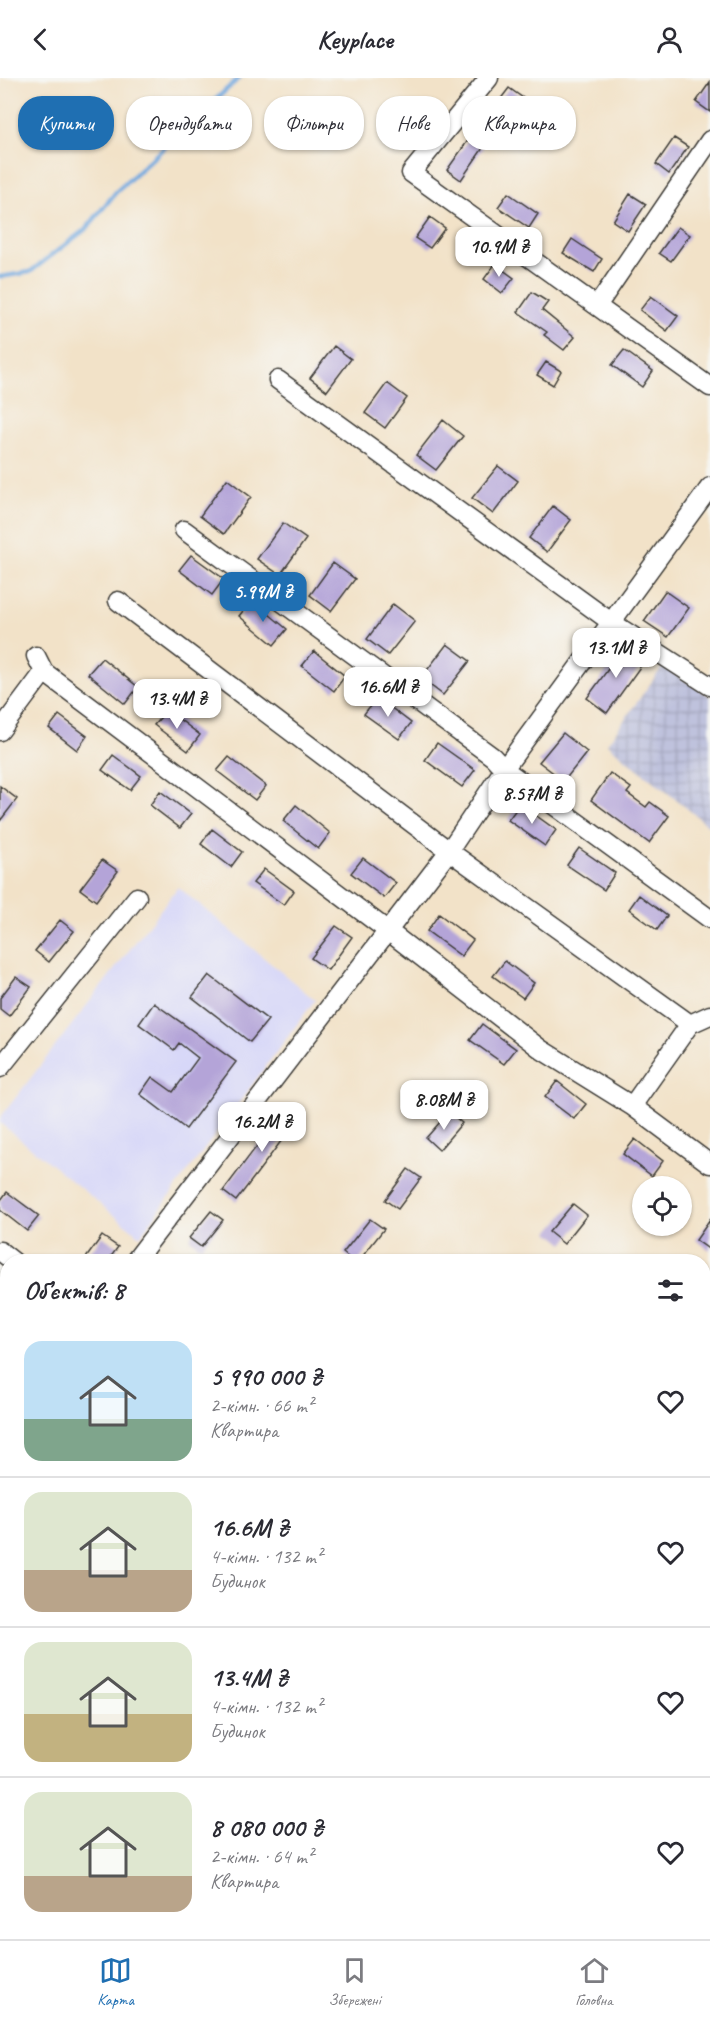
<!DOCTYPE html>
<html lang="uk">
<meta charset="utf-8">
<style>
body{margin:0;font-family:Caveat,sans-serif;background:#f2f2f3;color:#2b2b33;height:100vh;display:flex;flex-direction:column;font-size:22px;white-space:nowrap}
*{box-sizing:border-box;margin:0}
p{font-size:20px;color:#7c7c81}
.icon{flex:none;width:33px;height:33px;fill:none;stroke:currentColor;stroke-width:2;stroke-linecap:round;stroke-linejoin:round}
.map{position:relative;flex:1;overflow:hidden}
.drawer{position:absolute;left:0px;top:1176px;width:711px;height:686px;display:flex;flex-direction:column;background:#fff;border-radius:24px 24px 0 0;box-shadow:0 2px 4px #0004}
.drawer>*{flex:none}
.top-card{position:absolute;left:18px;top:18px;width:675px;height:54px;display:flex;gap:12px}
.controls{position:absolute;left:632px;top:1098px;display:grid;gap:12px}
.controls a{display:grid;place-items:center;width:60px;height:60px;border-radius:50%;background:#fff;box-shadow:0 2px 4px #0004;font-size:30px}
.price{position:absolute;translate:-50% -51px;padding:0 14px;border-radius:12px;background:#fff;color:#222;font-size:20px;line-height:39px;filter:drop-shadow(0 2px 3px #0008)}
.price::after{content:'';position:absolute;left:50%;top:36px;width:18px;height:14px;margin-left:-9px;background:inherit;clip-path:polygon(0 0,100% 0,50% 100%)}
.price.selected{background:#1f6fb2;color:#fff}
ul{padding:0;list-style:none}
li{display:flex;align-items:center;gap:18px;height:150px;padding:0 24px}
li+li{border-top:2px solid #e1e1e2}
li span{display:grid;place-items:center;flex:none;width:168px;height:120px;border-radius:18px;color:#555}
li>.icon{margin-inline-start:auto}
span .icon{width:72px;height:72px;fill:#fffc;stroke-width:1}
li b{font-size:26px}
h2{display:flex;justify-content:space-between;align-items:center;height:72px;padding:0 24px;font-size:26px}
.tag{padding:0 21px;border-radius:24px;background:#fff;box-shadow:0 2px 4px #0004;font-size:21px;line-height:54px}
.tag.selected{background:#1f6fb2;color:#fff}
header{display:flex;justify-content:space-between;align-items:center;height:78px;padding:0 24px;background:#fff;font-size:27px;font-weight:800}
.tabs{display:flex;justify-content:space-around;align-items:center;height:84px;border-top:2px solid #e1e1e2;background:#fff;font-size:16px;color:#7c7c81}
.tabs a{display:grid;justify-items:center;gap:3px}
.tabs .selected{color:#1f6fb2}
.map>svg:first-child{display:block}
</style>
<header><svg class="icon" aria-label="back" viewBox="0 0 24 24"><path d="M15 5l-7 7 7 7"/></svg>Keyplace<svg class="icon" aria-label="person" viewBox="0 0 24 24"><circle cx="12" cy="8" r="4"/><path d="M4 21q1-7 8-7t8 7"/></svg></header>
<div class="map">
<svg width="710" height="1861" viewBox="0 0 710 1861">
<defs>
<pattern id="industrial-grid" width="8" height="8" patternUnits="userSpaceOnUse" patternTransform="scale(1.5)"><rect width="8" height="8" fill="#bfc2dd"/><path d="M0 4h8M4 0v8" fill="none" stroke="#a4a6bd"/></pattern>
<pattern id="grass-dots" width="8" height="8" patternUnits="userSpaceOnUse" patternTransform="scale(1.5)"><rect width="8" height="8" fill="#b1cd74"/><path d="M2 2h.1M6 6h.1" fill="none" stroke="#98af64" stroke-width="1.8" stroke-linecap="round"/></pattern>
</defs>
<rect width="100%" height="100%" fill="#f6f6f2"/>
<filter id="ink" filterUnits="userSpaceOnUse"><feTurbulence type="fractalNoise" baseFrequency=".0167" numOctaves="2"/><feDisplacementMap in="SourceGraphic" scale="12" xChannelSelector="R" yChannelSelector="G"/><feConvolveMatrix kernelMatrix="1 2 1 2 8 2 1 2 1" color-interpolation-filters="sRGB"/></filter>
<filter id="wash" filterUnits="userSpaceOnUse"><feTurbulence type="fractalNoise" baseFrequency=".008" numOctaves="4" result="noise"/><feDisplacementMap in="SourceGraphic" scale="24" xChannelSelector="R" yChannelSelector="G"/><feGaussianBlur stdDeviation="1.35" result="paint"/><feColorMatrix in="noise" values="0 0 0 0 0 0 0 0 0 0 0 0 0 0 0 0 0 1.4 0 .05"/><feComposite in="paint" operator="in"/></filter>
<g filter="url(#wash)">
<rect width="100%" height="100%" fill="#f2e2c8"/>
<path fill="#d7d7f8" d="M178 809 315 922 140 1158 0 1045V1040Z
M0 1413 8 1419 7 1616 0 1610Z"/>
<path fill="url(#industrial-grid)" d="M663 588 710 618V749L607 666Z"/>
<path fill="url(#grass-dots)" stroke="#667448" stroke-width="1.5" d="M179 1854H240L234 1861H174Z"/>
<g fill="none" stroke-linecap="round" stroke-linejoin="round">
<path stroke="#6fa7de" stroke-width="4.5" d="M0 199 30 194 87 150 116 114 239 0"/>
</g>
<g id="blocks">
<path fill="#b4a4d8" d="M710 4V34L696 24Z
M509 10 523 20 503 46 490 35Z
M674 60 688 69 669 96 656 86Z
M469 61 483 70 461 102 447 92Z
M508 115 538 136 529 150 498 129Z
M630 116 646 126 628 153 613 143Z
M430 139 445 150 430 170 415 160Z
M678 149 690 157 671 183 659 175Z
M572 161 602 181 594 194 563 175Z
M495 186 514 200 502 215 484 201Z
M532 214 548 224 542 232 575 259 564 272 544 257 547 254 518 234Z
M651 218 678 238 667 253 640 232Z
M334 268 351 281 327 313 310 300Z
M624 272 653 293 642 309 612 287Z
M546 284 561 293 553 307 537 297Z
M387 305 407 320 385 350 365 335Z
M443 342 463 358 436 392 416 377Z
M498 388 518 403 493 436 472 420Z
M227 401 251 419 224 456 200 438Z
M553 428 571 442 547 474 529 460Z
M283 445 306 461 280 497 257 481Z
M191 477 224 501 212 517 179 492Z
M333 485 355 501 331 533 310 517Z
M665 513 689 530 668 559 644 543Z
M252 522 287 551 274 567 239 538Z
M393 526 415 543 388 577 367 561Z
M447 566 470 583 443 617 421 600Z
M625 568 645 582 607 635 587 620Z
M314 573 345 598 334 613 302 588Z
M102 580 138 609 125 626 88 596Z
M377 619 411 645 399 661 364 636Z
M167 632 200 657 188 673 154 647Z
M59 637 87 658 77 672 49 650Z
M563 655 587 674 564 703 539 684Z
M437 665 475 692 462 709 425 682Z
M113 677 141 698 130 712 102 692Z
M229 679 266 708 255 722 217 693Z
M610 695 631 710 627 715 646 729 650 724 669 738 649 765 591 722Z
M0 708 17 721 0 743Z
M160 713 191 736 180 750 150 727Z
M520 726 556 752 545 768 508 742Z
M296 727 330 755 318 771 283 743Z
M212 751 242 774 231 789 201 766Z
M579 770 615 795 604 812 567 787Z
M363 780 396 805 384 820 351 795Z
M102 782 118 793 96 823 80 811Z
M264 791 294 813 284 827 253 805Z
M639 817 667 838 657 852 629 831Z
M439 836 473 862 461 878 427 853Z
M60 842 74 853 49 884 35 873Z
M336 848 352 859 328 892 311 880Z
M505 883 534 905 523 920 493 898Z
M209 897 268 942 250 964 192 919Z
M16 899 31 909 9 938 0 931V920Z
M154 925 236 984 186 1051 140 1016 152 999 173 1014 198 980 179 965 174 972 139 946Z
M482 946 516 971 504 986 470 962Z
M557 1003 586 1026 574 1041 545 1019Z
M287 1028 300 1038 236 1123 223 1113Z
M449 1034 462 1045 439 1072 426 1060Z
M635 1061 663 1083 652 1098 623 1076Z
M408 1091 421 1100 398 1131 385 1122Z
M7 1114 39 1138 27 1153 0 1132V1123Z
M573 1126 587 1137 564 1166 549 1154Z
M211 1133 223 1142 201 1169 189 1160Z
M370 1141 384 1151 358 1184H354L343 1175Z
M710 1142V1172L696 1162Z
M102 1158 118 1169 107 1184H83Z"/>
</g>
</g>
<g filter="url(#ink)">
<use href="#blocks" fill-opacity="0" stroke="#3c3a36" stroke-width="1.5"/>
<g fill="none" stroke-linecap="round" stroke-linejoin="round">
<g stroke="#3c3a36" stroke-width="21">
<path id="minor" d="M489 0 411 95 710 309
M597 228 710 62
M278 302 611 544 710 608
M184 452 493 679 504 691 710 841
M118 523 449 773 690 946 710 937
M36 578 44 594 388 853 542 972 632 1028 710 1086
M0 653 44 594
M0 990 137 819
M632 1028 690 946
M0 1173 14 1184
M134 1184 449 773 504 691 710 409
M704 1241 710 1232
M0 1365 8 1355
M704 1581 710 1572
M0 1623 8 1629
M0 1834 8 1839
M32 1854 43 1861
M241 1861 246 1854"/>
</g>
<use href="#minor" stroke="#fff" stroke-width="18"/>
</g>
</g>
</svg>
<div class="controls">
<a><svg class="icon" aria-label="locate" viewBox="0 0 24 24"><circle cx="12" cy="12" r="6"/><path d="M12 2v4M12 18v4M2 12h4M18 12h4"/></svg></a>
</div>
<b class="price" style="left:499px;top:200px">10.9M ₴</b>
<b class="price selected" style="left:263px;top:545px">5.99M ₴</b>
<b class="price" style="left:616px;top:601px">13.1M ₴</b>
<b class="price" style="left:388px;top:640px">16.6M ₴</b>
<b class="price" style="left:177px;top:652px">13.4M ₴</b>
<b class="price" style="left:532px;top:747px">8.57M ₴</b>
<b class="price" style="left:444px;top:1053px">8.08M ₴</b>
<b class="price" style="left:262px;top:1075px">16.2M ₴</b>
<div class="top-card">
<a class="tag selected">Купити</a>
<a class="tag">Орендувати</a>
<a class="tag">Фільтри</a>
<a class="tag">Нове</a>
<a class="tag">Квартира</a>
</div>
<section class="drawer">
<h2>Об’єктів: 8<svg class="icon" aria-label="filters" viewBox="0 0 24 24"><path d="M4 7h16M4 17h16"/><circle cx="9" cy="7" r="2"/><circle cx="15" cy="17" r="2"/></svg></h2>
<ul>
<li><span style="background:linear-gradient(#bfe0f5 65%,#7fa58c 0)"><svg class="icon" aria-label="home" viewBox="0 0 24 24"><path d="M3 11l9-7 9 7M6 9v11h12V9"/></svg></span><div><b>5 990 000 ₴</b><p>2-кімн. · 66 m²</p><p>Квартира</p></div><svg class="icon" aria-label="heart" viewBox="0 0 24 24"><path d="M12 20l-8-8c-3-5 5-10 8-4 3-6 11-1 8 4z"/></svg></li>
<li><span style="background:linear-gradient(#dfe7d0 65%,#b9a48a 0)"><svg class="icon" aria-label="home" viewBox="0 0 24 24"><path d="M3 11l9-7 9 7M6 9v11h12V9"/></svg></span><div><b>16.6M ₴</b><p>4-кімн. · 132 m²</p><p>Будинок</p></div><svg class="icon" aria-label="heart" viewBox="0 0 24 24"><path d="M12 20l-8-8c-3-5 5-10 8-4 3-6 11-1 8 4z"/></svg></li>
<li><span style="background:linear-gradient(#dfe7d0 60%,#c2b280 0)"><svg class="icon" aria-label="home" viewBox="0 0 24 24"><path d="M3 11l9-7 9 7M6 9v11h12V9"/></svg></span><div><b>13.4M ₴</b><p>4-кімн. · 132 m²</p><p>Будинок</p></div><svg class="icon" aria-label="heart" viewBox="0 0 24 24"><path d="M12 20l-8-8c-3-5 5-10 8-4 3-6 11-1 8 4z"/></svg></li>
<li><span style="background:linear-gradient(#dfe7d0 70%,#b9a48a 0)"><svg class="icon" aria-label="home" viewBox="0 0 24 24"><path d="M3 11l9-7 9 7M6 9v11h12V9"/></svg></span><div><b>8 080 000 ₴</b><p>2-кімн. · 64 m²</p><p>Квартира</p></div><svg class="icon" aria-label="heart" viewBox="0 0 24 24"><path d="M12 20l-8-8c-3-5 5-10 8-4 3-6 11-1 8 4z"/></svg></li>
</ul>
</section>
</div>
<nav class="tabs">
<a class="selected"><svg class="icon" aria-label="map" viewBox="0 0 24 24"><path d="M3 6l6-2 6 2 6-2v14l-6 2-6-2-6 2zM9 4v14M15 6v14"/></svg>Карта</a>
<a><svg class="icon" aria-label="saved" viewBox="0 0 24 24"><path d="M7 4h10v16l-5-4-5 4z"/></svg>Збережені</a>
<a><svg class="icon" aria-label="home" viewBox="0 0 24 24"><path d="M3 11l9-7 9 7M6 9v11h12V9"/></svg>Головна</a>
</nav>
